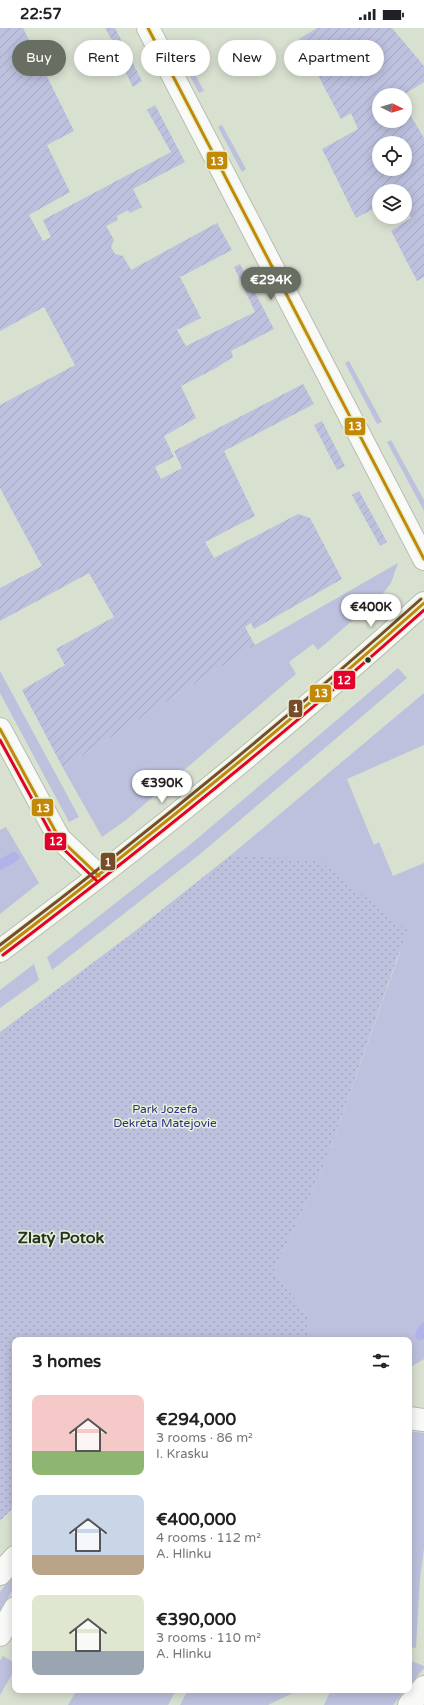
<!DOCTYPE html>
<meta charset="utf-8">
<style>
body{margin:0;font-family:"Varela Round",sans-serif;background:#f2f2f2;color:#202124;height:100vh;display:flex;flex-direction:column;font-size:15px;white-space:nowrap}
*{box-sizing:border-box;margin:0}
p{font-size:13px;color:#757577}
.icon{flex:none;width:22px;height:22px;fill:none;stroke:currentColor;stroke-width:2;stroke-linecap:round;stroke-linejoin:round}
.map{position:relative;flex:1;overflow:hidden}
.details{position:absolute;left:12px;top:1309px;width:400px;height:356px;display:flex;flex-direction:column;background:#fff;border-radius:8px;box-shadow:0 2px 10px #0003}
.details>*{flex:none}
.hud{position:absolute;left:12px;top:12px;width:400px;height:36px;display:flex;gap:8px}
.needle{width:26px;rotate:95deg}
.tools{position:absolute;left:372px;top:60px;display:grid;gap:8px}
.tools a{display:grid;place-items:center;width:40px;height:40px;border-radius:50%;background:#fff;box-shadow:0 2px 10px #0003;font-size:20px}
.price{position:absolute;translate:-50% -34px;padding:0 9px;border-radius:14px;background:#fff;color:#222;font-size:13px;line-height:26px;filter:drop-shadow(0 1px 2px #0008)}
.price::after{content:'';position:absolute;left:50%;top:24px;width:12px;height:9px;margin-left:-6px;background:inherit;clip-path:polygon(0 0,100% 0,50% 100%)}
.price.on{background:#686e61;color:#fff}
ul{padding:0;list-style:none}
li{display:flex;align-items:center;gap:12px;height:100px;padding:0 20px}
li span{display:grid;place-items:center;flex:none;width:112px;height:80px;border-radius:8px;color:#555}
li>.icon{margin-inline-start:auto}
span .icon{width:48px;height:48px;fill:#fffc;stroke-width:1}
li b{font-size:17px}
h2{display:flex;justify-content:space-between;align-items:center;height:48px;padding:0 20px;font-size:17px}
.pill{padding:0 14px;border-radius:18px;background:#fff;box-shadow:0 2px 10px #0003;font-size:14px;line-height:36px}
.pill.on{background:#686e61;color:#fff}
.status{display:flex;justify-content:space-between;align-items:center;height:28px;padding:0 20px;background:#fff;direction:ltr}
.status svg{height:11px;fill:currentColor}
.map>svg:first-child{display:block}
</style>
<div class="status"><b>22:57</b><svg viewBox="0 0 49 12"><path d="M0 12V9h3v3zM5 12V6h3v6zM10 12V3h3v9zM15 12V0h3v12zM26 1h20v11H26zM47 4h2v5h-2z"/></svg></div>
<div class="map">
<svg width="424" height="1677" viewBox="0 0 424 1677">
<defs>
<pattern id="park-dots" width="8" height="8" patternUnits="userSpaceOnUse"><rect width="8" height="8" fill="#bdc1de"/><path d="M2 2h.1M6 6h.1" fill="none" stroke="#a3a6be" stroke-width="1.8" stroke-linecap="round"/></pattern>
<pattern id="garden-furrows" width="10" height="10" patternUnits="userSpaceOnUse"><rect width="10" height="10" fill="#bdc1de"/><path d="M-1 1l2-2M0 10L10 0M9 11l2-2" fill="none" stroke="#a3a6be"/></pattern>
</defs>
<rect width="100%" height="100%" fill="#d8e0d0"/>
<path fill="#bdc1de" d="M181 21 204 63 199 65 177 24Z
M222 97 246 141 242 144 218 99Z
M349 333 382 394 377 396 345 335Z
M391 412 424 472V483L387 414Z
M398 535 391 555 381 568 318 622 313 616 289 634 296 646 126 792 102 809 63 740 255 617Z
M398 640 407 650 199 827 52 942 47 929 192 815Z
M0 643 79 789 69 794 0 665Z
M424 665V717L347 751 374 817 379 814 393 848 424 835V1331L409 1340V1312H308V1289L274 1243 326 1133 400 924 231 827Z
M6 799 39 855 0 886V802Z
M34 936 39 952 0 980V962Z
M409 1403 424 1405V1520L420 1550 416 1620 409 1619Z
M15 1544V1557L0 1584V1564Z
M3 1628 15 1635V1641L0 1667V1633Z
M409 1632 424 1638V1640L409 1658Z
M77 1662H176L168 1677H68Z
M188 1662H299L268 1677H180Z
M331 1662H405L393 1677H324Z"/>
<path fill="url(#park-dots)" d="M231 827 320 833 407 902 326 1133 274 1243 308 1289V1312H15V1478L0 1493V1004L130 907Z"/>
<path fill="url(#garden-furrows)" fill-rule="evenodd" d="M0 0H23L74 103 47 117 70 164 29 187 43 213 51 209 43 192 171 124 147 82 155 77 185 134 133 161 142 179 130 185 128 182 117 188 118 192 106 198 114 212 111 219 115 226 123 228 131 242 217 195 232 222 180 249 201 290 177 302 186 318 255 284 234 239 240 236 274 301 231 323 233 329 216 340 181 358 196 390 164 408 174 429 155 439 161 451 182 440 174 423 303 356 314 376 224 423 255 488 205 514 214 530 298 486 310 490 342 551 254 601 251 595 245 599 255 617 63 740 22 662 65 637 56 621 114 589 89 545 0 593V560L42 538 0 460V377L75 337 44 279 0 303Z
M105 0H115L142 53 133 59 110 14 112 12Z
M317 0H392L424 38V54L403 67H379V93H405V78L424 110V249L417 253 391 203 411 190 405 178V163H379V178L356 190 322 121 358 101 351 85 341 91 299 11ZM379 115H405V141H379Z
M322 393 345 438 337 442 314 397Z
M359 463 387 514 380 518 352 467Z"/>
<g fill="none" stroke-linecap="round" stroke-linejoin="round">
<path stroke="#b1b2ea" stroke-width="10" d="M0 837 14 829
M420 1307 424 1300"/>
<g stroke="#b8beb2" stroke-width="24">
<path id="minor" d="M148 0 424 531
M0 701 59 810 99 848
M0 923C33 898 66 873 99 848 211 761 319 670 424 575
M409 1390 424 1392
M0 1546 15 1529
M0 1607 15 1580
M409 1677 424 1659"/>
</g>
<use href="#minor" stroke="#f9faf8" stroke-width="22"/>
<g stroke="#e5f4d7" stroke-width="6">
<path id="bus-1" d="M148 0 424 531
M0 701 59 810 99 848
M0 923C146 812 288 697 424 575"/>
</g>
<g stroke="#e5f4d7" stroke-width="6">
<path id="bus-2" d="M0 712 55 813 96 852
M3 927C148 817 289 703 424 582"/>
</g>
<g stroke="#e5f4d7" stroke-width="6">
<path id="bus-3" d="M0 917C145 807 285 693 421 571"/>
</g>
<use href="#bus-1" stroke="#c48809" stroke-width="3"/>
<use href="#bus-2" stroke="#e4002b" stroke-width="3"/>
<use href="#bus-3" stroke="#7a4b2a" stroke-width="3"/>
</g>
<circle fill="#2b3025" stroke="#e5f4d7" stroke-width="1.5" cx="368" cy="632" r="3.5"/>
<g text-anchor="middle" stroke-width="3" stroke-linejoin="round" paint-order="stroke">
<g font-size="12" fill="#3a2a8a" stroke="#e5f4d7">
<text x="165" y="1085">Park Jozefa<tspan x="165" dy="14">Dekréta Matejovie</tspan></text>
</g>
<g font-size="16" font-weight="bold" fill="#2b3025" stroke="#e5f4d7">
<text x="61" y="1215">Zlatý Potok</text>
</g>
</g>
<g stroke="#e5f4d7" stroke-width="1.5">
<rect x="206" y="123" width="22" height="19" rx="4" fill="#c48809"/>
<rect x="344" y="389" width="22" height="19" rx="4" fill="#c48809"/>
<rect x="333" y="642" width="23" height="20" rx="4" fill="#e4002b"/>
<rect x="309" y="656" width="23" height="19" rx="4" fill="#c48809"/>
<rect x="288" y="671" width="15" height="19" rx="4" fill="#7a4b2a"/>
<rect x="31" y="770" width="23" height="19" rx="4" fill="#c48809"/>
<rect x="44" y="804" width="23" height="19" rx="4" fill="#e4002b"/>
<rect x="100" y="824" width="16" height="19" rx="4" fill="#7a4b2a"/>
</g>
<g font-size="11" text-anchor="middle" font-weight="bold" fill="#fff">
<text x="217" y="137">13</text>
<text x="355" y="402">13</text>
<text x="344" y="656">12</text>
<text x="321" y="669">13</text>
<text x="296" y="684">1</text>
<text x="43" y="784">13</text>
<text x="56" y="817">12</text>
<text x="108" y="838">1</text>
</g>
</svg>
<div class="tools">
<a><svg class="needle" viewBox="-14 -14 28 28"><path d="M0-13l5 13h-10z" fill="#e53935"/><path d="M0 13l5-13h-10z" fill="#757577"/></svg></a>
<a><svg class="icon" aria-label="locate" viewBox="0 0 24 24"><circle cx="12" cy="12" r="6"/><path d="M12 2v4M12 18v4M2 12h4M18 12h4"/></svg></a>
<a><svg class="icon" aria-label="layers" viewBox="0 0 24 24"><path d="M12 4l9 5-9 5-9-5zM3 14l9 5 9-5"/></svg></a>
</div>
<b class="price on" style="left:271px;top:273px">€294K</b>
<b class="price" style="left:371px;top:600px">€400K</b>
<b class="price" style="left:162px;top:776px">€390K</b>
<div class="hud">
<a class="pill on">Buy</a>
<a class="pill">Rent</a>
<a class="pill">Filters</a>
<a class="pill">New</a>
<a class="pill">Apartment</a>
</div>
<section class="details">
<h2>3 homes<svg class="icon" aria-label="filters" viewBox="0 0 24 24"><path d="M4 7h16M4 17h16"/><circle cx="9" cy="7" r="2"/><circle cx="15" cy="17" r="2"/></svg></h2>
<ul>
<li><span style="background:linear-gradient(#f6c9c9 70%,#8fb573 0)"><svg class="icon" aria-label="home" viewBox="0 0 24 24"><path d="M3 11l9-7 9 7M6 9v11h12V9"/></svg></span><div><b>€294,000</b><p>3 rooms · 86 m²</p><p>I. Krasku</p></div></li>
<li><span style="background:linear-gradient(#c9d6e8 75%,#b9a48a 0)"><svg class="icon" aria-label="home" viewBox="0 0 24 24"><path d="M3 11l9-7 9 7M6 9v11h12V9"/></svg></span><div><b>€400,000</b><p>4 rooms · 112 m²</p><p>A. Hlinku</p></div></li>
<li><span style="background:linear-gradient(#dfe7d0 70%,#9aa5b1 0)"><svg class="icon" aria-label="home" viewBox="0 0 24 24"><path d="M3 11l9-7 9 7M6 9v11h12V9"/></svg></span><div><b>€390,000</b><p>3 rooms · 110 m²</p><p>A. Hlinku</p></div></li>
</ul>
</section>
</div>
